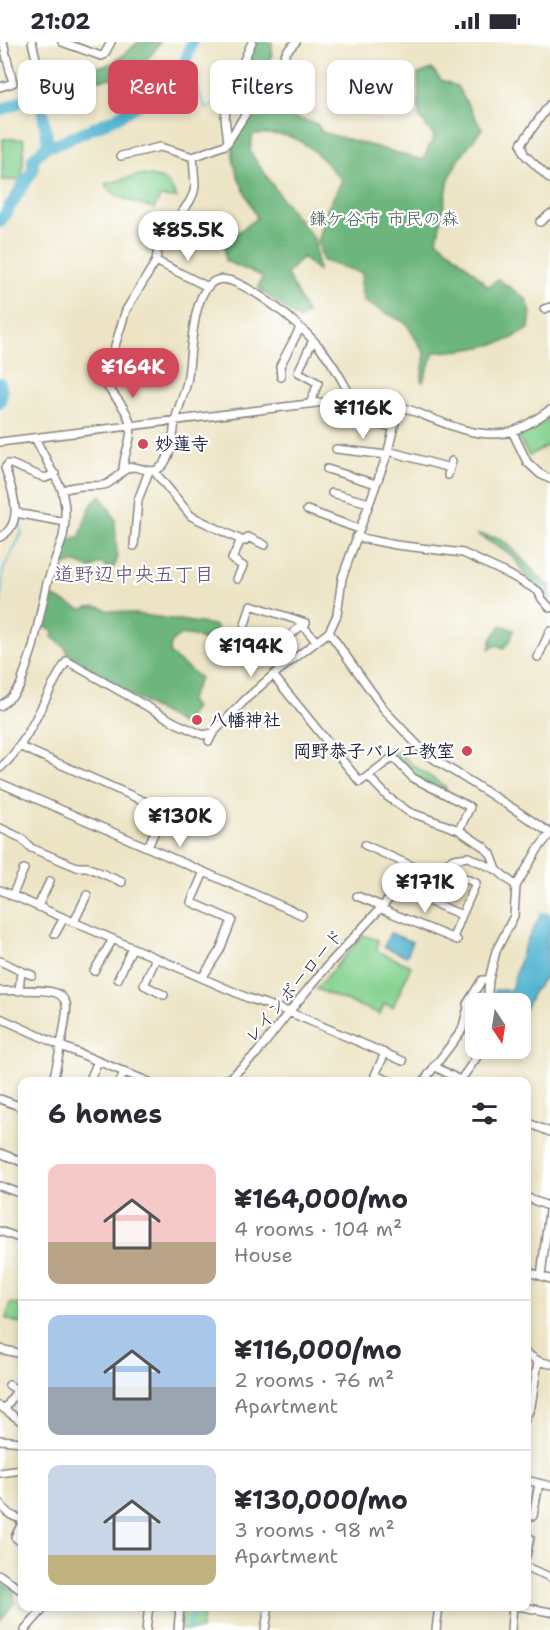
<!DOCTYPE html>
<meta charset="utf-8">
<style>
body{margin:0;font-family:"Shantell Sans","Klee One",sans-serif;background:#f2f2f3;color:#2b2b33;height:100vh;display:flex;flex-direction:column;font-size:22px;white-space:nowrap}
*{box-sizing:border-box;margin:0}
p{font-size:20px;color:#7c7c81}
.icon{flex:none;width:33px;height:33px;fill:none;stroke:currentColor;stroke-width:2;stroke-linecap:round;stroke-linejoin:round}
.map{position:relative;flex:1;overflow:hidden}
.drawer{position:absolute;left:18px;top:1035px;width:513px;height:534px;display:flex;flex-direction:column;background:#fff;border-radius:12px;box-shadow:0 3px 9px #0003}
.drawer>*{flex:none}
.top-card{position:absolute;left:18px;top:18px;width:514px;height:54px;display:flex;gap:12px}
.needle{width:39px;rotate:168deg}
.buttons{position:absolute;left:465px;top:951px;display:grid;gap:12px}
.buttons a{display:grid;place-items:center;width:66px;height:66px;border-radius:12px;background:#fff;box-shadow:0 3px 9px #0003;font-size:30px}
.price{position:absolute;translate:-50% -51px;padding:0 14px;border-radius:21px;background:#fff;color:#222;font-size:20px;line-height:39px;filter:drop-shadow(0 2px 3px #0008)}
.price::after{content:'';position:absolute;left:50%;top:36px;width:18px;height:14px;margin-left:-9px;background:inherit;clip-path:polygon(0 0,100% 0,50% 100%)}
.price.current{background:#d1495b;color:#fff}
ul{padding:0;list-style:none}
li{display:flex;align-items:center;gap:18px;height:150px;padding:0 30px}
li+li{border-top:2px solid #e1e1e2}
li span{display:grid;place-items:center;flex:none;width:168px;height:120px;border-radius:12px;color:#555}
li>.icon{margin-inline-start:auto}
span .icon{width:72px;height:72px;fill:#fffc;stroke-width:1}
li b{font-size:26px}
h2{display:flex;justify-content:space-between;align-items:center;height:72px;padding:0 30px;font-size:26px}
.pill{padding:0 21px;border-radius:12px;background:#fff;box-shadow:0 3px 9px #0003;font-size:21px;line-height:54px}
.pill.current{background:#d1495b;color:#fff}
.status{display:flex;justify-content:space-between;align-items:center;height:42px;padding:0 30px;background:#fff;direction:ltr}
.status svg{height:16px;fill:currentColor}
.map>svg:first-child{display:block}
</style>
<div class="status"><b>21:02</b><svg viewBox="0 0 49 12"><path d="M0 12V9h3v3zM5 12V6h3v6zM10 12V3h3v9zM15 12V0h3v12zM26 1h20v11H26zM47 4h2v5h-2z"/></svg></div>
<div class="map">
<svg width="550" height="1588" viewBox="0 0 550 1588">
<rect width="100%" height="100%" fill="#fff"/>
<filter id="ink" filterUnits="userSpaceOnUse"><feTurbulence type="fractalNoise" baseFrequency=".0167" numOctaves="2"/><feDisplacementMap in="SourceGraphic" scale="12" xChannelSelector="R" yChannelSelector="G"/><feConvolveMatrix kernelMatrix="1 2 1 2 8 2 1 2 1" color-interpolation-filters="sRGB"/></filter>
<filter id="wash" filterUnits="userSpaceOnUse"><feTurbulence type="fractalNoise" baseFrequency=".008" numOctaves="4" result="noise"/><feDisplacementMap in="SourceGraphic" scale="24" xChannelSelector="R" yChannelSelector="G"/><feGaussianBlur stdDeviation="1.35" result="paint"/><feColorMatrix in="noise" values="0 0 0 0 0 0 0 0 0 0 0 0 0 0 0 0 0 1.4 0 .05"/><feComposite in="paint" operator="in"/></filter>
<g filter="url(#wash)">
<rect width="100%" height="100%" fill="#ece4c4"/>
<path fill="#86d391" stroke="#547a66" stroke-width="1.5" d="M3 97H24L22 138H2Z
M140 133C163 136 166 134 177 156L160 155 154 167C138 160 114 158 105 142Z
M550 377V402L529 414 518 395Z
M388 707 394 711 398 709 412 723 446 745 445 748 415 735 393 712 384 718 380 712Z
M363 893 378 898 377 909 411 924 393 965 384 962 380 972 316 947Z
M11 1261 22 1263V1282L6 1277Z
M184 1565H204L201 1588H181Z"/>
<path fill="#6cb57b" stroke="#476c5b" stroke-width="1.5" d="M138 0H160C136 41 101 37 60 42L58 40 55 30 52 31 54 38H46L42 22 104 24C118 19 128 10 138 0Z
M255 0H272V13L248 48 241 50 237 43Z
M432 27 441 38 457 44 482 87 459 116 449 137 437 198C454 213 473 227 488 245L498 237 526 257 531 270 529 287C522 290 515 296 508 298 485 306 458 309 434 310L423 340 421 339 425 312 406 281 363 259 361 244 362 231 323 219 318 200 327 168 342 138C326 122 309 99 287 94 276 91 264 92 253 92L250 110 282 157 315 198 318 229 302 215 287 232 307 271 299 278 258 246 262 234 225 219V200L257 176C248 155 227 122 234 99 237 88 245 79 251 70L270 69 317 82 322 90 423 118 434 94 419 75 418 32Z
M101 453 115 477 117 518 114 525 108 526 100 521 90 527 76 521 65 523 62 514 70 497 80 494C85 480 88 461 101 453Z
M477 492 498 496 508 502 548 544 550 542V567L546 566 513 514Z
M54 555 82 568C91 563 98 564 107 568L214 583 233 606 229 612C226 612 222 612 219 611 212 608 207 600 200 597 185 589 169 593 170 612L200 636 189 659 195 665 187 678 181 682 70 618 65 605 52 595 54 590 44 584 45 571Z
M501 583 514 588 510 599 503 606 497 603 489 607 492 596Z
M3 1542 14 1548V1562L0 1578V1543Z"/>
<path fill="#52b5d1" stroke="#3a6c86" stroke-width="1.5" d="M541 872 550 873V891L548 894 546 934 534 949 524 969 521 972 520 962 495 961V948H511L523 907Z
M390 891 412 900 407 914 384 905Z"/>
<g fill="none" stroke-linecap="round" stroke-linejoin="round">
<path stroke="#52b5d1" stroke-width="2" d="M185 20 206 67 221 57
M0 569 3 528 22 491 19 476
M540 870 548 872
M189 1588 193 1564"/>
<path stroke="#52b5d1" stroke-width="12" d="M0 68 11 64 36 52 40 54 48 102
M0 180 33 128V117L48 102 55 103 116 76 154 53 185 20 192 0
M0 341 2 350 0 360"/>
</g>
</g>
<g filter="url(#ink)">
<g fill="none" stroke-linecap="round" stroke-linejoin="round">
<g stroke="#878380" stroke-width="10">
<path id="minor" d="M32 0 41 37
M62 0 101 14 104 13 111 0
M0 45 13 41 3 0
M550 62 521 102 524 112 550 137
M228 100 253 60 262 48 271 41 287 9 296 0
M121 114 160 105 193 115
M540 180 550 172
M156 219 208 245
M544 267 550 265
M108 331 161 336
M281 335 280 324 300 286
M310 362 318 341 298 330 313 298
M330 375 394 385
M512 389 527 420 540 432 550 437
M0 400 349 357C362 357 374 357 386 360 423 369 466 398 505 391 521 388 536 377 550 368
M336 407 387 413
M388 409 450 426
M327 427 376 442
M123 429C123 415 128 408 130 395 134 373 118 359 106 343L110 320 126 268 156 219 158 206 163 197 190 159 194 150 195 143 193 115 225 103 228 100 225 76 228 54 252 0
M154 429 191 474 241 498 232 517 243 524 237 537
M448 433 452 419
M62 448C69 446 77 444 84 444 92 443 100 445 107 442 116 438 123 425 133 425 145 426 153 434 163 423 173 410 173 394 175 379 178 366 184 353 187 340 192 317 190 247 217 238 227 235 239 242 247 246 272 260 303 285 321 307 332 319 340 335 348 349L349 357
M332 451 369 461
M307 468 359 487
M15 469 21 472 65 480
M0 495C26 482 12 447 5 426L8 422H11L45 436 55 432
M356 495 396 503 463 511 510 533 538 549 542 557 550 566
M241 498 245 499 248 495 265 503
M134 504 138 458 149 429
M302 583 306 581 251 563 243 589 257 599 268 612 302 583 316 599
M329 590 386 670 426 712 517 769 550 791
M538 615 550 589
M273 633 360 740 368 734 388 755 409 770 459 788 484 805 491 812 497 828
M0 664 11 655 20 644 33 605 47 541 63 495 65 480V465L62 448 35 396
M209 699 213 691 246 657 273 633 329 590 337 573 342 536 387 413 399 364
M19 704 164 768 148 805
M0 726C31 700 44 652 67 619L176 681 203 693 213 691
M368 734 393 715 413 736 470 765 459 788
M0 741 204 830 191 860 232 878 220 908 202 936
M0 786 21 796 31 806 77 825H87L122 840
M365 803 425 830
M204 830 302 873
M399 847 462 873 476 841 436 825
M0 848 248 956 289 970 403 1019
M12 854 24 827
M357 854 379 863 384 868 457 898
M38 864 50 839
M74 880 87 853
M55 892 64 876
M453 896 462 873
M156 916 144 943 164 953
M0 919 21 929 19 949
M21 929 32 933
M94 929 113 897
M118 937 132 906
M0 949C14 949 44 946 56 951 60 952 64 957 66 961 69 973 56 1024 53 1040
M487 962 489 938 496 909 514 874 516 844 538 807 550 792
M468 967 467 962 482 938H489
M0 976 66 1006 149 1040
M385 1011 375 1033 392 1040
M434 1024 463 1040
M89 1040 98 1019
M120 1040 124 1029
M226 1040 257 1011 289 970 329 922 389 857 406 841 425 830 444 822 454 817 468 815 497 828 516 844
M423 1040 462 988 467 969 468 967H476
M459 1040 477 1015 482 1006
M0 1057 22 1065
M526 1080 550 1090
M0 1111 22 1120
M0 1144 22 1152
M526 1155 550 1165
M0 1189 22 1197
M526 1229 550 1237
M541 1234 550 1161
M0 1307 22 1312
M526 1311 538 1319 550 1322
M0 1364 22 1380
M5 1367 17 1348 9 1343
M526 1376 531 1364 538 1319
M0 1398 22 1400
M0 1431 22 1428
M526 1438 550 1444
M0 1461C5 1471 12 1475 22 1477
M526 1472 533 1474 539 1441
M22 1481 15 1495 22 1501
M526 1514 530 1496
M526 1525 550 1535
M0 1533 22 1549
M518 1564 550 1570
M25 1588 46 1564
M146 1588 149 1564
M178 1588 180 1564
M265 1588 269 1564
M436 1588 439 1564
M511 1588 513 1564"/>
</g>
<use href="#minor" stroke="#fff" stroke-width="7"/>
</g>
</g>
<g fill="#d1495b" stroke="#fff" stroke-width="2">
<circle cx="143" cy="402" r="6"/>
<circle cx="197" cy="678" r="6"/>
<circle cx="467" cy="709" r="6"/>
</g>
<g text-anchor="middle" stroke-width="4.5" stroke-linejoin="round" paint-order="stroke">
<g font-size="18" fill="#456059" stroke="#fff">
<text x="384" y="183">鎌ケ谷市 市民の森</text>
</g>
<g font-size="18" font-weight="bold" fill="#22223b" stroke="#fff" text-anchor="start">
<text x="155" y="408">妙蓮寺</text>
<text x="209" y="684">八幡神社</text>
<text x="455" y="715" text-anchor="end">岡野恭子バレエ教室</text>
</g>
<g font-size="18" fill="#22223b" stroke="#fff">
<text transform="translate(294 944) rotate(-50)" y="6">レインボーロード</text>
</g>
<g font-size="20" fill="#574a73" stroke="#fff">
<text x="134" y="539">道野辺中央五丁目</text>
</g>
</g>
</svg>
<div class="buttons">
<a><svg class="needle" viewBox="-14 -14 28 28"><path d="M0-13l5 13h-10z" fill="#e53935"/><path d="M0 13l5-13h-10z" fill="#7c7c81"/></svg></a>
</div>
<b class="price" style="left:188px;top:220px">¥85.5K</b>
<b class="price current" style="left:133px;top:357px">¥164K</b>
<b class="price" style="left:363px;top:398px">¥116K</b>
<b class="price" style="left:251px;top:636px">¥194K</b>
<b class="price" style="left:180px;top:806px">¥130K</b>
<b class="price" style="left:425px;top:872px">¥171K</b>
<div class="top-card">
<a class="pill">Buy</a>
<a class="pill current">Rent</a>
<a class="pill">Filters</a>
<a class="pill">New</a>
</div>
<section class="drawer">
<h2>6 homes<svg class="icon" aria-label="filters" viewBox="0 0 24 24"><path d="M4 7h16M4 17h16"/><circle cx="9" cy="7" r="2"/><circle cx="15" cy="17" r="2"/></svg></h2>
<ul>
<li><span style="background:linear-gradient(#f6c9c9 65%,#b9a48a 0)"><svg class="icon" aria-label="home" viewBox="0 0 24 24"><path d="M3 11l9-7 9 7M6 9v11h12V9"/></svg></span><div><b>¥164,000/mo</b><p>4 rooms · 104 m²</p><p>House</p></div></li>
<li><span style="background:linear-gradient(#a9c7e8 60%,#9aa5b1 0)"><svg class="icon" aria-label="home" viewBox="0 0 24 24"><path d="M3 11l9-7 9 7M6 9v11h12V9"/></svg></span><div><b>¥116,000/mo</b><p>2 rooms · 76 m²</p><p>Apartment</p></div></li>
<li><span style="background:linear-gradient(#c9d6e8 75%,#c2b280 0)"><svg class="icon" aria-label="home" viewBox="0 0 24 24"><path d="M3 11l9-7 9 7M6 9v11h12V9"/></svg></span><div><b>¥130,000/mo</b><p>3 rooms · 98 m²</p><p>Apartment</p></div></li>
</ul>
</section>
</div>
